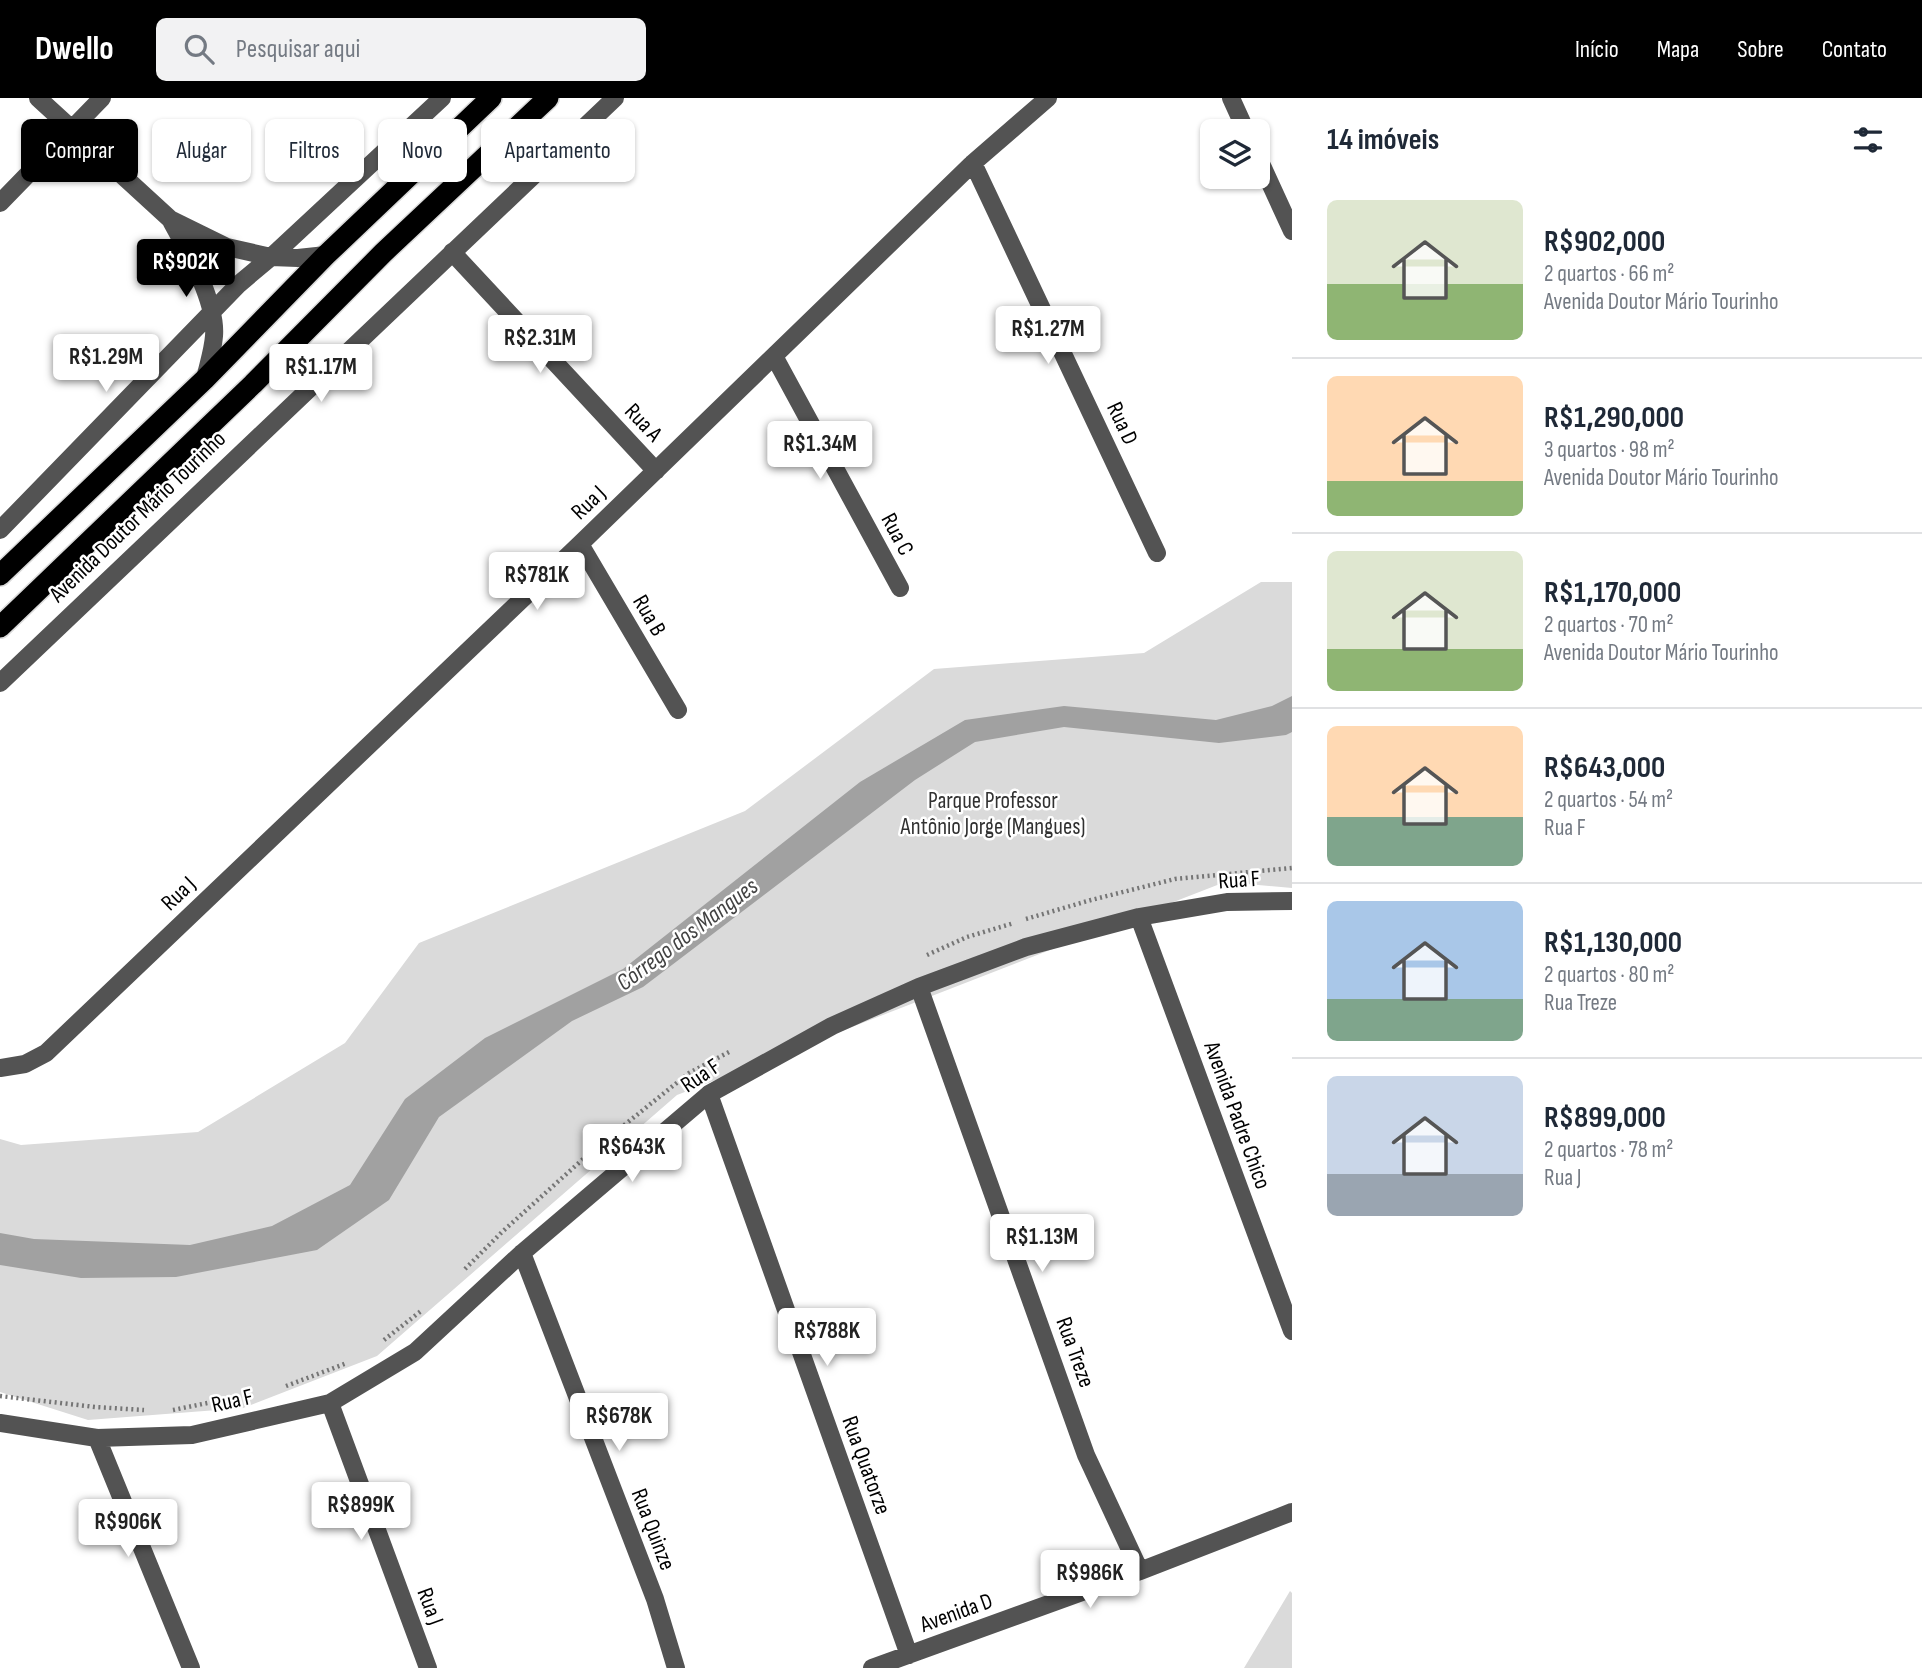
<!DOCTYPE html>
<html lang="pt">
<meta charset="utf-8">
<style>
body{margin:0;font-family:"Sofia Sans Condensed",sans-serif;background:#f2f2f3;color:#1f2937;height:100vh;display:flex;flex-direction:column;font-size:26px;white-space:nowrap}
*{box-sizing:border-box;margin:0}
p{font-size:23px;color:#747a83}
.icon{flex:none;width:38px;height:38px;fill:none;stroke:currentColor;stroke-width:2;stroke-linecap:round;stroke-linejoin:round}
.map{position:relative;flex:1;overflow:hidden}
.details{display:flex;flex-direction:column;background:#fff;width:630px}
.details>*{flex:none}
.hud{position:absolute;left:21px;top:21px;width:665px;height:63px;display:flex;gap:14px}
.controls{position:absolute;left:1200px;top:21px;display:grid;gap:14px}
.controls a{display:grid;place-items:center;width:70px;height:70px;border-radius:10px;background:#fff;box-shadow:0 2px 5px #0004;font-size:35px}
.price{position:absolute;translate:-50% -60px;padding:0 16px;border-radius:7px;background:#fff;color:#222;font-size:23px;line-height:46px;filter:drop-shadow(0 2px 4px #0008)}
.price::after{content:'';position:absolute;left:50%;top:42px;width:21px;height:16px;margin-left:-10px;background:inherit;clip-path:polygon(0 0,100% 0,50% 100%)}
.price.current{background:#000;color:#fff}
ul{padding:0;list-style:none}
li{display:flex;align-items:center;gap:21px;height:175px;padding:0 35px}
li+li{border-top:2px solid #e0e1e3}
li span{display:grid;place-items:center;flex:none;width:196px;height:140px;border-radius:10px;color:#555}
li>.icon{margin-inline-start:auto}
span .icon{width:84px;height:84px;fill:#fffc;stroke-width:1}
li b{font-size:30px}
h2{display:flex;justify-content:space-between;align-items:center;height:84px;padding:0 35px;font-size:30px}
.pill{padding:0 24px;border-radius:10px;background:#fff;box-shadow:0 2px 5px #0004;font-size:24px;line-height:63px}
.pill.current{background:#000;color:#fff}
header{display:flex;align-items:center;gap:42px;box-sizing:border-box;height:98px;padding:0 35px;background:#000;color:#fff}
header strong{font-size:33px}
nav{display:flex;gap:38px;margin-inline-start:auto;font-size:24px}
.search{width:490px;height:63px;background:#f2f2f3;display:flex;align-items:center;gap:18px;box-sizing:border-box;padding:0 24px;border-radius:10px;color:#747a83;font-size:26px}
main{display:flex;flex:1;min-height:0}
.map>svg:first-child{display:block}
</style>
<header>
<strong>Dwello</strong>
<div class="search"><svg class="icon" aria-label="search" viewBox="0 0 24 24"><circle cx="10" cy="10" r="6"/><path d="M15 15l6 6"/></svg>Pesquisar aqui</div>
<nav><a>Início</a><a>Mapa</a><a>Sobre</a><a>Contato</a></nav>
</header>
<main>
<div class="map">
<svg width="1292" height="1570" viewBox="0 0 1292 1570">
<rect width="100%" height="100%" fill="#fff"/>
<path fill="#dadada" d="M1261 484H1292V790L1225 784 677 997 377 1258 243 1310 88 1322 0 1294V1041L21 1047 198 1034 345 945 419 845 745 713 934 571 1144 555Z
M1290 1493 1292 1495V1570H1244Z"/>
<path fill="#a1a1a1" d="M1292 598V634L1286 637 1219 645 1064 629 975 644 915 682 643 889 572 923 439 1019 389 1102 317 1152 176 1179 81 1180 0 1167V1135L34 1141 190 1147 272 1128 350 1087 405 1001 485 940 623 871 860 684 965 622 1064 608 1216 622 1272 608Z"/>
<g fill="none" stroke-linecap="round" stroke-linejoin="round">
<g stroke="#dbdbdb" stroke-width="24">
<path id="highway" d="M0 477 205 281 326 157 491 0
M0 529 253 286 383 155 548 0"/>
</g>
<path stroke="#757575" stroke-width="4.5" stroke-dasharray="2 3.5" stroke-linecap="butt" d="M1026 821 1091 802 1175 781 1292 770
M927 857 967 839 1014 825
M465 1171 502 1134 592 1053 689 975 731 953
M384 1242 421 1213
M286 1288 347 1265
M0 1298 95 1309 144 1312
M173 1312 237 1299"/>
<path stroke="#535353" stroke-width="18" d="M38 0 170 121 227 149 271 159 298 160 326 157
M1231 0 1246 33
M1258 59 1292 133
M973 65 1157 455
M0 105 102 0
M170 121C186 150 217 204 214 238 213 252 208 267 205 281
M452 154 656 373
M774 258 900 490
M0 432 239 186 271 159 442 0
M580 446 678 612
M0 585 615 0
M1139 819 1292 1233
M919 889 1086 1357 1140 1473
M0 970 25 966 46 955 580 446 973 65 1048 0
M709 996 909 1557
M522 1155 655 1501 676 1570
M330 1305 428 1570
M0 1325 97 1340 192 1337 330 1305 415 1254 522 1155 709 996 832 928 919 889 1026 849 1139 819 1227 804 1292 803
M97 1340 191 1570
M872 1570 1140 1473 1292 1414"/>
<use href="#highway" stroke="#000" stroke-width="21"/>
</g>
<g text-anchor="middle" stroke-width="5" stroke-linejoin="round" paint-order="stroke">
<g font-size="23" fill="#000" stroke="#fff">
<text transform="translate(644 324) rotate(47)" y="8">Rua A</text>
<text transform="translate(1123 325) rotate(65)" y="8">Rua D</text>
<text transform="translate(588 404) rotate(-44)" y="8">Rua J</text>
<text transform="translate(137 418) rotate(-44)" y="8">Avenida Doutor Mário Tourinho</text>
<text transform="translate(898 436) rotate(62)" y="8">Rua C</text>
<text transform="translate(650 517) rotate(60)" y="8">Rua B</text>
<text transform="translate(1239 781) rotate(-4)" y="8">Rua F</text>
<text transform="translate(178 795) rotate(-44)" y="8">Rua J</text>
<text transform="translate(700 977) rotate(-34)" y="8">Rua F</text>
<text transform="translate(1238 1017) rotate(70)" y="8">Avenida Padre Chico</text>
<text transform="translate(1076 1254) rotate(70)" y="8">Rua Treze</text>
<text transform="translate(232 1302) rotate(-13)" y="8">Rua F</text>
<text transform="translate(867 1367) rotate(70)" y="8">Rua Quatorze</text>
<text transform="translate(654 1431) rotate(69)" y="8">Rua Quinze</text>
<text transform="translate(431 1508) rotate(70)" y="8">Rua J</text>
<text transform="translate(956 1514) rotate(-20)" y="8">Avenida D</text>
</g>
<g font-size="23" fill="#313131" stroke="#fff">
<text x="993" y="710">Parque Professor<tspan x="993" dy="26">Antônio Jorge (Mangues)</tspan></text>
</g>
<g font-size="24" font-style="italic" fill="#424242" stroke="#fff">
<text transform="translate(687 836) rotate(-37)" y="8">Córrego dos Mangues</text>
</g>
</g>
</svg>
<div class="controls">
<a><svg class="icon" aria-label="layers" viewBox="0 0 24 24"><path d="M12 4l9 5-9 5-9-5zM3 14l9 5 9-5"/></svg></a>
</div>
<b class="price current" style="left:186px;top:201px">R$902K</b>
<b class="price" style="left:1048px;top:268px">R$1.27M</b>
<b class="price" style="left:540px;top:277px">R$2.31M</b>
<b class="price" style="left:106px;top:296px">R$1.29M</b>
<b class="price" style="left:321px;top:306px">R$1.17M</b>
<b class="price" style="left:820px;top:383px">R$1.34M</b>
<b class="price" style="left:537px;top:514px">R$781K</b>
<b class="price" style="left:632px;top:1086px">R$643K</b>
<b class="price" style="left:1042px;top:1176px">R$1.13M</b>
<b class="price" style="left:827px;top:1270px">R$788K</b>
<b class="price" style="left:619px;top:1355px">R$678K</b>
<b class="price" style="left:361px;top:1444px">R$899K</b>
<b class="price" style="left:128px;top:1461px">R$906K</b>
<b class="price" style="left:1090px;top:1512px">R$986K</b>
<div class="hud">
<a class="pill current">Comprar</a>
<a class="pill">Alugar</a>
<a class="pill">Filtros</a>
<a class="pill">Novo</a>
<a class="pill">Apartamento</a>
</div>
</div>
<section class="details">
<h2>14 imóveis<svg class="icon" aria-label="filters" viewBox="0 0 24 24"><path d="M4 7h16M4 17h16"/><circle cx="9" cy="7" r="2"/><circle cx="15" cy="17" r="2"/></svg></h2>
<ul>
<li><span style="background:linear-gradient(#dfe7d0 60%,#8fb573 0)"><svg class="icon" aria-label="home" viewBox="0 0 24 24"><path d="M3 11l9-7 9 7M6 9v11h12V9"/></svg></span><div><b>R$902,000</b><p>2 quartos · 66 m²</p><p>Avenida Doutor Mário Tourinho</p></div></li>
<li><span style="background:linear-gradient(#ffd9b3 75%,#8fb573 0)"><svg class="icon" aria-label="home" viewBox="0 0 24 24"><path d="M3 11l9-7 9 7M6 9v11h12V9"/></svg></span><div><b>R$1,290,000</b><p>3 quartos · 98 m²</p><p>Avenida Doutor Mário Tourinho</p></div></li>
<li><span style="background:linear-gradient(#dfe7d0 70%,#8fb573 0)"><svg class="icon" aria-label="home" viewBox="0 0 24 24"><path d="M3 11l9-7 9 7M6 9v11h12V9"/></svg></span><div><b>R$1,170,000</b><p>2 quartos · 70 m²</p><p>Avenida Doutor Mário Tourinho</p></div></li>
<li><span style="background:linear-gradient(#ffd9b3 65%,#7fa58c 0)"><svg class="icon" aria-label="home" viewBox="0 0 24 24"><path d="M3 11l9-7 9 7M6 9v11h12V9"/></svg></span><div><b>R$643,000</b><p>2 quartos · 54 m²</p><p>Rua F</p></div></li>
<li><span style="background:linear-gradient(#a9c7e8 70%,#7fa58c 0)"><svg class="icon" aria-label="home" viewBox="0 0 24 24"><path d="M3 11l9-7 9 7M6 9v11h12V9"/></svg></span><div><b>R$1,130,000</b><p>2 quartos · 80 m²</p><p>Rua Treze</p></div></li>
<li><span style="background:linear-gradient(#c9d6e8 70%,#9aa5b1 0)"><svg class="icon" aria-label="home" viewBox="0 0 24 24"><path d="M3 11l9-7 9 7M6 9v11h12V9"/></svg></span><div><b>R$899,000</b><p>2 quartos · 78 m²</p><p>Rua J</p></div></li>
</ul>
</section>
</main>
